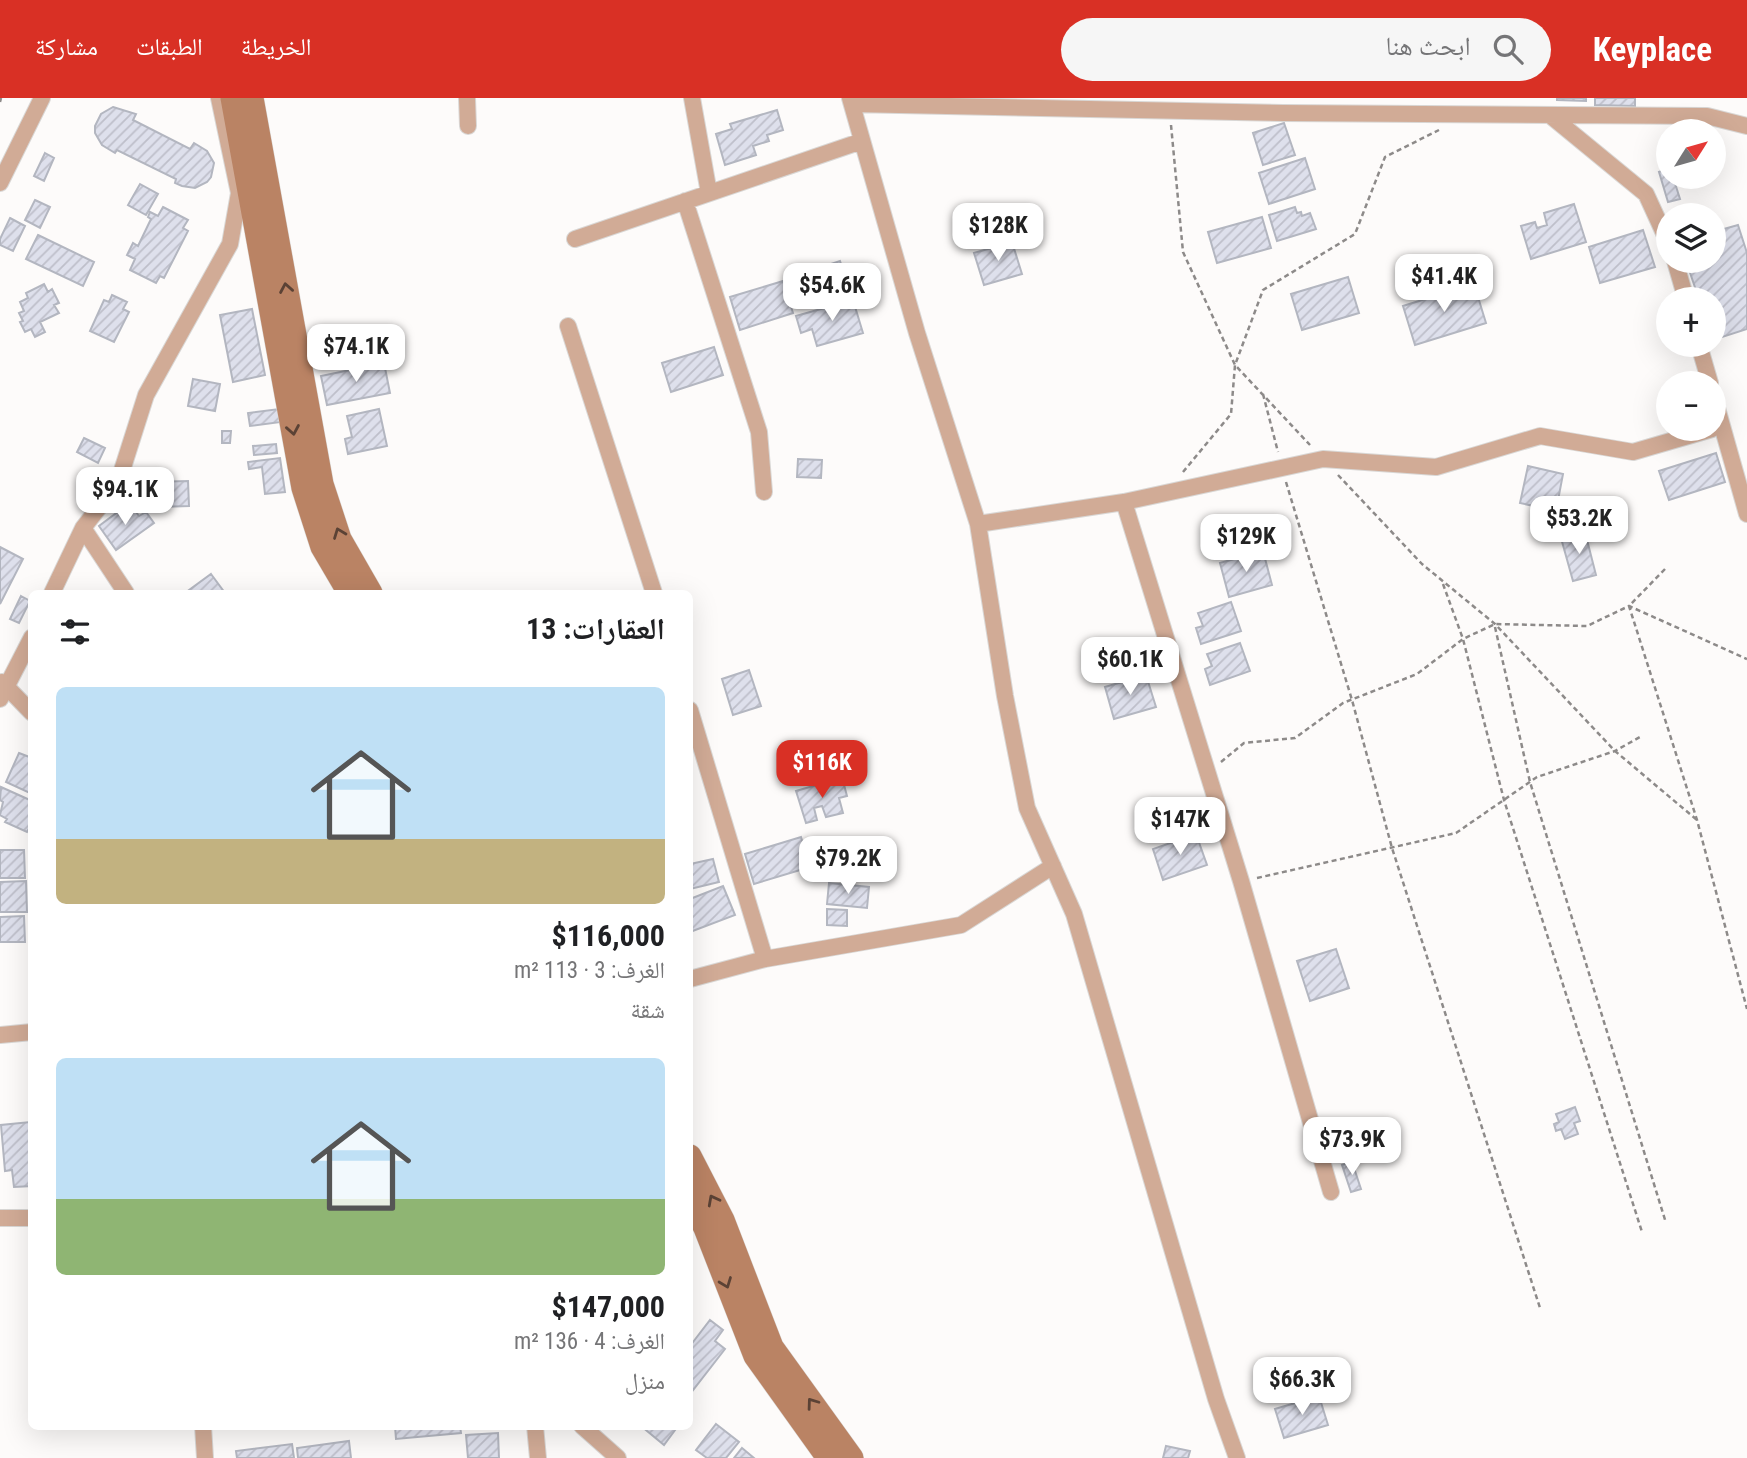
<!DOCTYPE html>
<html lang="ar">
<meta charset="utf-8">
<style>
body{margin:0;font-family:"Roboto Condensed","Noto Naskh Arabic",sans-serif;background:#f6f6f6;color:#202124;direction:rtl;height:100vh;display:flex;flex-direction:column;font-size:26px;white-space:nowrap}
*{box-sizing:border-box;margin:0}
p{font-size:23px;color:#757577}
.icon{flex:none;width:38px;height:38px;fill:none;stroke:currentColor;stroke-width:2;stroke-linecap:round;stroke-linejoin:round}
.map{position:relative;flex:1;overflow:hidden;direction:ltr}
.details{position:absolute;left:28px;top:492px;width:665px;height:840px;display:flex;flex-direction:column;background:#fff;border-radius:10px;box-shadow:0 7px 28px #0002;direction:rtl}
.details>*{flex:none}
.needle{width:46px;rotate:53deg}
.buttons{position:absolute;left:1656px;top:21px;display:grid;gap:14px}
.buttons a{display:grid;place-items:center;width:70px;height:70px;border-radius:50%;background:#fff;box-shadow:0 7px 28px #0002;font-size:35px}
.price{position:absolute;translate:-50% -60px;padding:0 16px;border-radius:14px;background:#fff;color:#222;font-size:23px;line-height:46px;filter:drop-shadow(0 2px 4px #0008)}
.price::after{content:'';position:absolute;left:50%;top:42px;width:21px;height:16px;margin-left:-10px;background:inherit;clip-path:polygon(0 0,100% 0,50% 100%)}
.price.active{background:#d93025;color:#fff}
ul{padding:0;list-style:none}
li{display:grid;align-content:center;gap:14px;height:371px;padding:0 28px}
li span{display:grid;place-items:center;height:217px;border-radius:10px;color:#555}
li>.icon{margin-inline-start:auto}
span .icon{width:126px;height:126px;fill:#fffc;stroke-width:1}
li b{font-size:30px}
h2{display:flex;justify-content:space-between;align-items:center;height:84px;padding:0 28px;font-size:30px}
header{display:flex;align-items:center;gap:42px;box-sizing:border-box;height:98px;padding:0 35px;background:#d93025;color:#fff}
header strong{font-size:33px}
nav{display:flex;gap:38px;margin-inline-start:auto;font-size:24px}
.search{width:490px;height:63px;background:#f6f6f6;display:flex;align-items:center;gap:18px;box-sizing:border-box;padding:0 24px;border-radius:38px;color:#757577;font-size:26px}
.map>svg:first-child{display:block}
</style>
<header>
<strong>Keyplace</strong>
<div class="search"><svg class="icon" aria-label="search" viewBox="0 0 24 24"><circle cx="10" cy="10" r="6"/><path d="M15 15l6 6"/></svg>ابحث هنا</div>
<nav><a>الخريطة</a><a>الطبقات</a><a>مشاركة</a></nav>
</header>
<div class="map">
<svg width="1747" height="1360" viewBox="0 0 1747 1360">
<defs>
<pattern id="building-hatch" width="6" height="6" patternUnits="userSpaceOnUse" patternTransform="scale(1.75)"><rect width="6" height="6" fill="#dee0ec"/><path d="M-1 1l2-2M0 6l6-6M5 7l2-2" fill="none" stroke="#bebfca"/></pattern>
</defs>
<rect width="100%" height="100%" fill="#fdfbfa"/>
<path fill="url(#building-hatch)" stroke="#b3b6c0" stroke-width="2" d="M1557 0H1586V3L1557 2Z
M1595 0H1635V8L1595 7Z
M113 9 136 16 133 22 190 51 194 45 207 53 214 65 211 79 207 84 195 90 182 88 175 85 176 81 117 52 115 55 102 47 95 35V28L101 16Z
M777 12 783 32 767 37 769 43 753 48 756 57 725 67 716 36 732 31 730 26Z
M1284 25 1295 57 1263 67 1253 35Z
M45 55 54 60 44 83 34 78Z
M1305 60 1315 91 1269 106 1259 75Z
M1668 71V79H1673L1680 101 1668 104 1659 74Z
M140 86 158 96 146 117 128 107Z
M35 102 50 109 40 130 25 122Z
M1574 106 1586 144 1531 161 1521 128 1535 124 1537 130 1547 127 1544 115Z
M163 109 188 122 183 130 188 133 164 180 160 178 156 185 130 172 135 161 127 157 133 145 138 148 151 121 148 119 150 114 158 118Z
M1295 109 1297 115 1301 114 1302 118 1310 115 1316 131 1277 143 1269 117Z
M1262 119 1271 150 1217 165 1208 134Z
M10 120 25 128 13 153 0 147V141Z
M1738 127 1747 155V231L1713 242V201H1699L1686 163H1713V134Z
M1643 132 1655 169 1600 185 1589 149Z
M38 137 94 164 83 188 26 161Z
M1012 144 1022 176 984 187 974 155Z
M840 163 851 196 818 207 807 174Z
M1348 179 1359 215 1302 232 1291 196Z
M783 183 793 215 740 232 730 199Z
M44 186 48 194 52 191 59 205 54 207 59 215 40 224 45 234 35 239 31 231 25 234 20 224 23 223 19 215 24 213 20 204 28 200 26 195Z
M1474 186 1486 225 1415 247 1403 208Z
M112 197 127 204 123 211 129 214 114 244 90 233 104 202 109 204Z
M853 202 863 235 817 248 812 231 801 235 796 218Z
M252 211 265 277 233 284 220 217Z
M714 249 723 277 671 294 662 265Z
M384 265 390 295 327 307 321 278Z
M193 281 220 286 215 313 188 308Z
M279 311 281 324 250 328 248 315Z
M379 311 387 348 348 356 345 341 352 339 347 318Z
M222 333H231L230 345H222Z
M84 340 105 350 98 365 77 354Z
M276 346 277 355 254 357 253 348Z
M1716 355 1725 384 1669 402 1659 373Z
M280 360 285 394 265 396 262 369 249 371 248 364Z
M798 361 822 362 821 380 797 379Z
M1528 368 1563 376 1556 413 1520 405Z
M188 383 189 408 159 409V393L150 394V384Z
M133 410 139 418 146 414 154 425 116 452 99 428 119 413 121 417Z
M1575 413 1580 431 1551 439 1546 421Z
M1585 434 1596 477 1573 483 1561 440Z
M0 449 23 461 0 506Z
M1263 453 1272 487 1229 499 1220 465Z
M211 476 225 495H185Z
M21 498 30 503 19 525 10 521Z
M1231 504 1241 533 1201 546 1196 530 1203 528 1198 515Z
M1240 545 1250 573 1210 587 1205 571 1212 568 1207 556Z
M749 572 761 608 733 617 722 581Z
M1146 577 1156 609 1114 621 1105 589Z
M19 655 32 660V696L6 684Z
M843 683 847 698 839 700 843 715 826 719 822 708 814 710 817 722 806 725 796 693 827 684 828 688Z
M1 689 32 703V725L27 734 5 724 7 721 0 717 3 704 0 702Z
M1196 736 1207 767 1163 782 1153 751Z
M801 739 810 769 754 786 745 756Z
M0 752H24L25 780H0Z
M713 761 719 784 690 791V766Z
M26 783 27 814H0V784Z
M829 785 869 789 867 810 827 806Z
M723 788 735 817 690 834V801Z
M827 811 847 812V828L827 827Z
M24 818 25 844H0V819Z
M1336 851 1349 890 1310 903 1297 863Z
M1575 1009 1580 1023 1574 1025 1578 1036 1565 1041 1561 1031 1556 1033 1554 1026 1559 1024 1556 1016Z
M30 1024 32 1088 14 1089 12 1072 5 1073 1 1027Z
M1352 1064 1361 1091 1351 1094 1342 1067Z
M710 1222 723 1232 715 1243 725 1251 690 1296V1248Z
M1319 1298 1328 1327 1284 1340 1275 1311Z
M716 1326 739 1344 726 1360H707L696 1352Z
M395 1328H460L461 1335 396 1341Z
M641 1328H678L664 1347Z
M498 1335 499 1360H468L466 1337Z
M349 1343 351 1360H298L297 1350Z
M292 1346 294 1360H237L236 1353Z
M1166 1348 1190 1353 1188 1360H1163Z
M742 1350 754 1360H734Z"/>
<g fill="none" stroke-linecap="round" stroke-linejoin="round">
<g stroke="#d9d7d5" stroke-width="18">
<path id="street" d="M467 0 468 28
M692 0 709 95
M850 0 917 235 978 426 1005 598 1027 710 1074 816 1216 1301 1237 1360
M852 6 1283 15 1707 18 1747 28
M1551 18 1646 96 1668 144
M0 85 42 0
M685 103 759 334 764 394
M575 141 862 43
M1675 163 1686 201
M568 228 654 495
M1699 247 1710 285
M1713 296 1747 416
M1124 404 1241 783 1331 1094
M978 426 1124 404 1323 361 1436 369 1540 338 1633 354 1712 331
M83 430 126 495
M52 495 83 430 118 385 146 297 230 146 239 95 219 0
M2 584 32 615
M0 601 32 539
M690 612 765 861
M690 881 765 861 961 827 1053 768
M0 937 32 934
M0 1120H32
M203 1328 205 1360
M535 1328 538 1360
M582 1328 618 1360"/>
</g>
<g stroke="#d9d7d5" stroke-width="24">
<path id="secondary" d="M232 0 303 390 322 449 349 495
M252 0 322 386 340 441 371 495
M690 1058 723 1122 772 1249 852 1360
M690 1100 705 1130 755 1258 828 1360"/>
</g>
<path stroke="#8d8a89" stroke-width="2.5" stroke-dasharray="5 3.5" stroke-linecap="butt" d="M0 4 1 0
M1171 27 1183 154 1235 267 1310 347
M1263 296 1278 354
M1183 374 1231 316 1235 267 1263 192 1355 136 1385 59 1439 32
M1338 377 1422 466 1495 526 1615 653 1697 722
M1286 384 1352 602 1392 750 1540 1210
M1665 471 1629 508 1697 722 1747 911
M1443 486 1463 541 1504 702 1642 1134
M1495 529 1530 684 1666 1125
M1221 664 1244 645 1295 640 1343 605 1417 576 1463 541 1495 526 1587 528 1629 508 1747 561
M1257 780 1456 735 1537 679 1615 653 1640 639"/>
<use href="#street" stroke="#d1ab96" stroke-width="16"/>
<use href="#secondary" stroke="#ba8364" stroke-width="23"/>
</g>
<defs><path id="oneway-chevron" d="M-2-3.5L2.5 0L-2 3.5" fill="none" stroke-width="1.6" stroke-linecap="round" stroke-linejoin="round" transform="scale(1.75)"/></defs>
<g stroke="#5b4235">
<use href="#oneway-chevron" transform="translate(286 190) rotate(-100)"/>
<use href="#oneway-chevron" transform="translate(293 332) rotate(80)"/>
<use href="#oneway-chevron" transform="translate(339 435) rotate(-111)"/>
<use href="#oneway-chevron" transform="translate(713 1102) rotate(-118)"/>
<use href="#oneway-chevron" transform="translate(726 1185) rotate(69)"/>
<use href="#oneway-chevron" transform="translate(812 1305) rotate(-126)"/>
</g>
</svg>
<div class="buttons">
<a><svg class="needle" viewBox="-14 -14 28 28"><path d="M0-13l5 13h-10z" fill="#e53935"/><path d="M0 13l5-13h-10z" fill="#757577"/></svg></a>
<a><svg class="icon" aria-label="layers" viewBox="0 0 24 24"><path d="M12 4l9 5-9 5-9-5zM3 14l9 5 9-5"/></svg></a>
<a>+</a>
<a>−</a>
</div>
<b class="price" style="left:998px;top:165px">$128K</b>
<b class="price" style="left:1444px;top:216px">$41.4K</b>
<b class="price" style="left:832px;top:225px">$54.6K</b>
<b class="price" style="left:356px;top:286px">$74.1K</b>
<b class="price" style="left:125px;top:429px">$94.1K</b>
<b class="price" style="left:1579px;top:458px">$53.2K</b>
<b class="price" style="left:1246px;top:476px">$129K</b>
<b class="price" style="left:1130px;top:599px">$60.1K</b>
<b class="price active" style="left:822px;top:702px">$116K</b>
<b class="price" style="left:1180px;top:759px">$147K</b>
<b class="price" style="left:848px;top:798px">$79.2K</b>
<b class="price" style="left:1352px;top:1079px">$73.9K</b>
<b class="price" style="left:1302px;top:1319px">$66.3K</b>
<section class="details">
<h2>العقارات: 13<svg class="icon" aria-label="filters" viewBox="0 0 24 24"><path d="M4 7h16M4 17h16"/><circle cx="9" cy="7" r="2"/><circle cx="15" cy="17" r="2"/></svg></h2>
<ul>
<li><span style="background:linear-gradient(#bfe0f5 70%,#c2b280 0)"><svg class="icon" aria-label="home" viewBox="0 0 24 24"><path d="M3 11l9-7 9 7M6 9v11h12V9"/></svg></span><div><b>$116,000</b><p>الغرف: 3 · 113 m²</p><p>شقة</p></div></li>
<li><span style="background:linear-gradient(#bfe0f5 65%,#8fb573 0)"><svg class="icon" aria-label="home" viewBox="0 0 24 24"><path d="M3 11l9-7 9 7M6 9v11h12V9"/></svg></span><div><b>$147,000</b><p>الغرف: 4 · 136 m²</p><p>منزل</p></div></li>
</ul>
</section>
</div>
